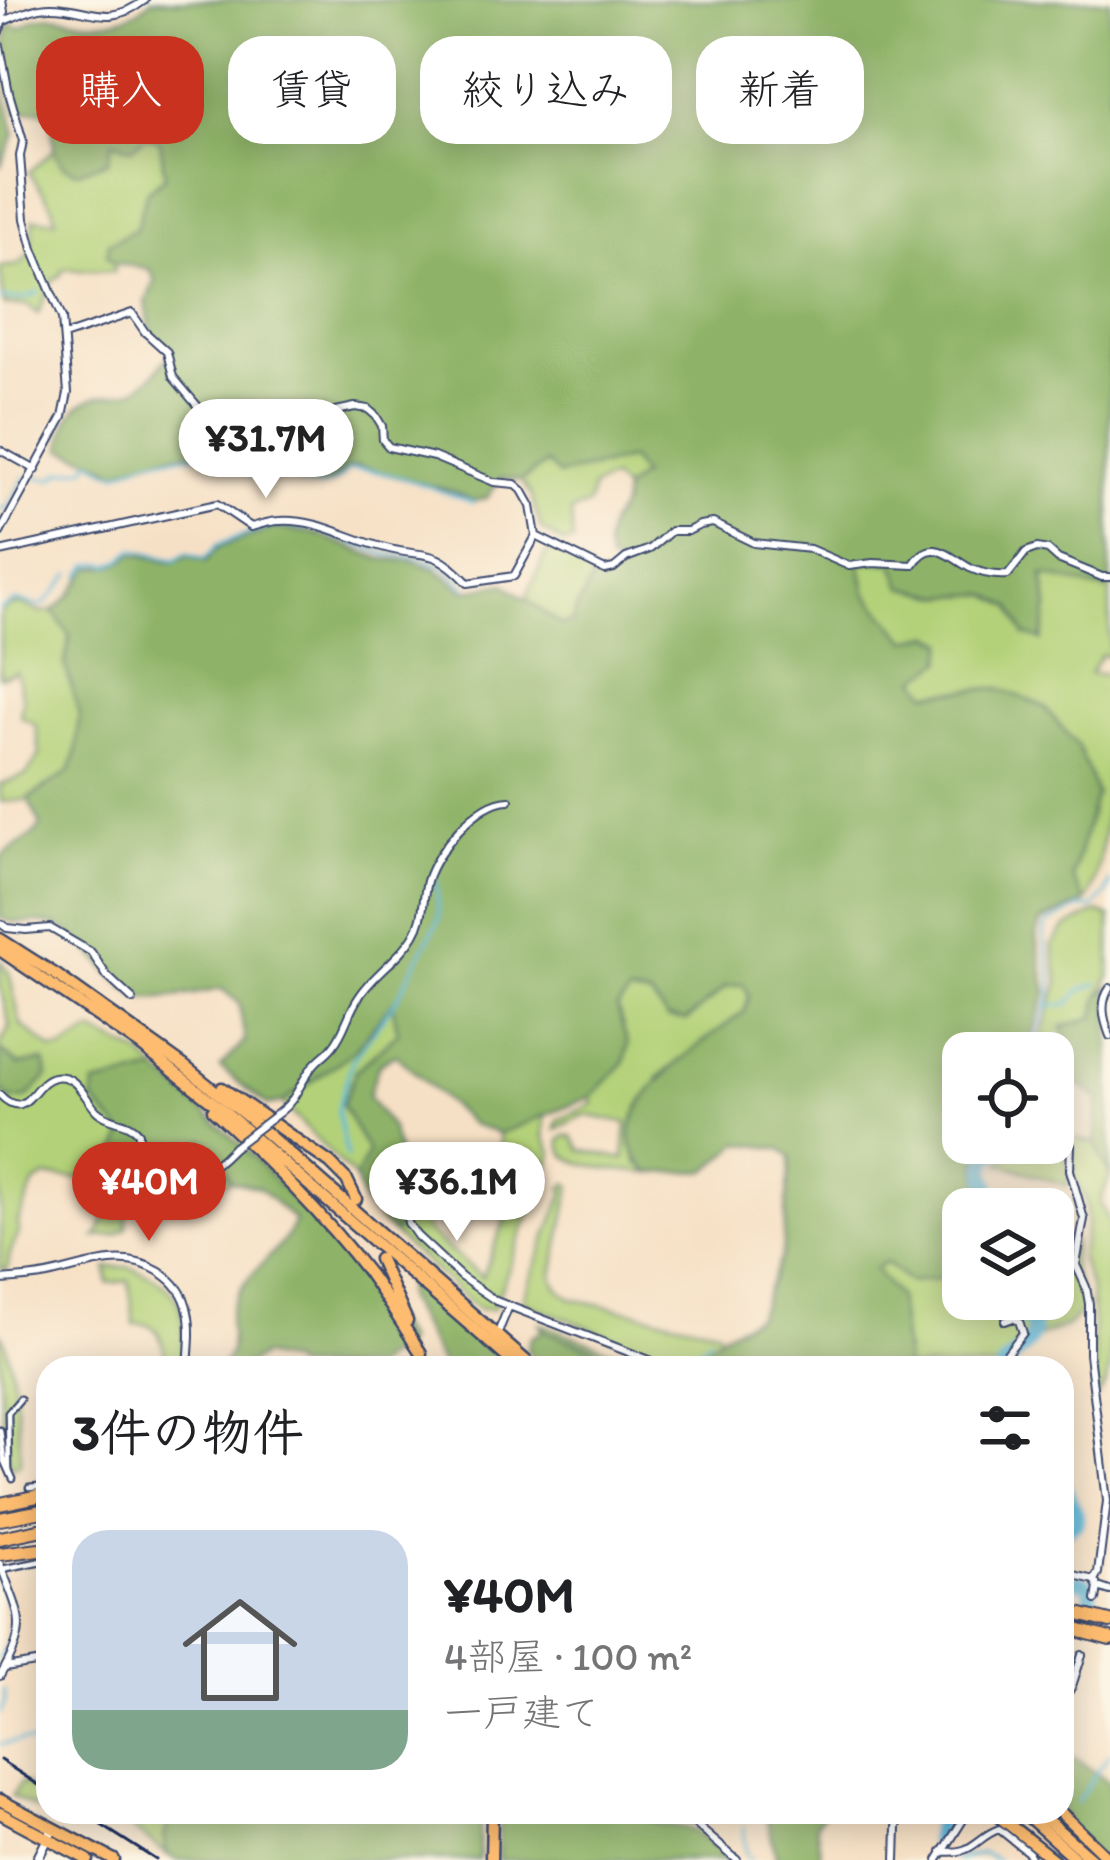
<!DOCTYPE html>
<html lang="ja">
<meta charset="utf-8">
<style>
body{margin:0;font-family:Itim,"Klee One",sans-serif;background:#f2f2f2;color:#202124;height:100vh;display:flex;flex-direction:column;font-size:45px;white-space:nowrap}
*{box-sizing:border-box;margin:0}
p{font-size:39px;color:#757577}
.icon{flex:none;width:66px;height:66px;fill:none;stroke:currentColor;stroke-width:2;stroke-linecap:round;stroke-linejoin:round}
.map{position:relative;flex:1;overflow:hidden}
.details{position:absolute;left:36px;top:1356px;width:1038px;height:468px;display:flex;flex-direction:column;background:#fff;border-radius:36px;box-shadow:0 6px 30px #0003}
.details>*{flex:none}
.guide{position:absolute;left:36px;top:36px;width:1038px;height:108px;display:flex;gap:24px}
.tools{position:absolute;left:942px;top:1032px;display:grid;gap:24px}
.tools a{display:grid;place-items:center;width:132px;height:132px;border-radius:24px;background:#fff;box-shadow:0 6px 30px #0003;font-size:60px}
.price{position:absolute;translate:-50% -102px;padding:0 27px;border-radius:42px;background:#fff;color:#222;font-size:39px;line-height:78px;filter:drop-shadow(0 3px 6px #0008)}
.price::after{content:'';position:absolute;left:50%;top:72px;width:36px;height:27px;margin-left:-18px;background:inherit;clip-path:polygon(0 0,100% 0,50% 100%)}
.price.on{background:#c8321e;color:#fff}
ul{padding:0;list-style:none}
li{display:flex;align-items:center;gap:36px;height:300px;padding:0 36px}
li+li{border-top:3px solid #e0e0e0}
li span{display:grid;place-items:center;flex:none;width:336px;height:240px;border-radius:36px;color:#555}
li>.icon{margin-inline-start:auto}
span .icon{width:144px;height:144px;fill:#fffc;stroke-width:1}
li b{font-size:51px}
h2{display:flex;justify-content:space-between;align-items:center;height:144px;padding:0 36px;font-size:51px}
.pill{padding:0 42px;border-radius:36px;background:#fff;box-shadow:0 6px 30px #0003;font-size:42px;line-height:108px}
.pill.on{background:#c8321e;color:#fff}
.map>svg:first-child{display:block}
</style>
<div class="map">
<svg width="1110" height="1860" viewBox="0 0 1110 1860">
<rect width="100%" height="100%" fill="#fcf5e5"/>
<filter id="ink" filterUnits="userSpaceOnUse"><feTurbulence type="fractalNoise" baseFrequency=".00833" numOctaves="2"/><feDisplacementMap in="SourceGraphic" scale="24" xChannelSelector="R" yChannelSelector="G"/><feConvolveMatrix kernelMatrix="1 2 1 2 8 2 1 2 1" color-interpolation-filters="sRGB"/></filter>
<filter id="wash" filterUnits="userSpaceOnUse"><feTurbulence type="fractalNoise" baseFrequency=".004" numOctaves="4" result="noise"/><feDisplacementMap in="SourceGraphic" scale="48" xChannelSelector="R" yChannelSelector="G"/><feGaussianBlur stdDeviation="2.7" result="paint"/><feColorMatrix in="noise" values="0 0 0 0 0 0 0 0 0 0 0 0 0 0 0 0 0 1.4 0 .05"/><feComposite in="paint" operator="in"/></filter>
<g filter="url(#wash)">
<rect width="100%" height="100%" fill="#f6e0c5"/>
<path fill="#b3d178" stroke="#67806b" stroke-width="3" d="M147 136 160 141 165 178 147 191 137 229 107 256 115 263 114 271 63 269 60 276 53 280 38 314 28 305H4L0 267 18 265 30 254 34 219 56 220 53 207 29 172 54 150 63 166 113 141Z
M631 459 641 475 624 490 611 479 592 488 588 505 571 512 573 542 564 544 541 529 531 495 521 481 547 463 560 475Z
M556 550 594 577 576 609 573 622 561 625 526 599 545 555Z
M860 560 894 563 903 587 943 596 987 594 1012 607 1025 635 1048 607 1043 574 1104 590 1110 587V656L1101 655 1090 673 1110 675C1110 725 1110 870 1085 903L1072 877 1096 793 999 688 928 693 917 679 932 635 907 641 866 593Z
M21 604 42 613 53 611 70 636 65 664 79 714 76 754 69 772 26 800 0 802V785L26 775 40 755 36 725 20 716 23 699 16 672 0 677V614L6 607Z
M1098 912 1110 917V976L1099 996 1095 1017 1069 1044 1053 1054 1037 1053 1059 981 1052 945 1065 928Z
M0 960 9 973 21 1025 53 1050 63 1049 92 1032 139 1053 158 1071 95 1086 93 1100 121 1131 123 1137 118 1154 125 1178 142 1164 205 1140 232 1181 136 1209 127 1204V1228L116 1235 96 1237C107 1226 101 1214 113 1203L109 1175 94 1180 46 1177 35 1183 18 1222 19 1233 10 1253 7 1270 0 1268V1089L12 1100 19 1065 0 1050V1045L10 1026 0 987Z
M744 984 749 995 745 1011 659 1077 637 1162 651 1173C630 1172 587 1168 570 1158 561 1153 563 1150 560 1141L565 1136H572L581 1150 624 1159 627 1123 585 1115 556 1129 558 1120 593 1104 591 1097C628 1058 633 1061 617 1007L629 993 651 997 687 1020 727 986Z
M392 1001 398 1033 356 1070 368 1152 355 1179 282 1103 354 1051Z
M545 1115 544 1136 553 1154 493 1309H478L392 1233 399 1226 396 1214 411 1177 429 1176 420 1212 428 1232 482 1277 510 1208 499 1134Z
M1053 1126 1067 1142 1068 1186 1000 1163 1022 1143H1053Z
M1073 1138 1095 1143 1110 1176 1100 1202 1110 1223V1369L1106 1384 1097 1397 1091 1292 1080 1257 1087 1224 1086 1200 1074 1177Z
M568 1183 571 1186 553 1275C556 1288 561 1293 573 1299L716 1329 721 1335 695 1358 693 1368H673L663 1356 526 1303 524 1296 564 1192 562 1188Z
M1074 1242C1073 1252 1071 1261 1073 1271 1076 1285 1084 1294 1084 1308L1067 1326 1038 1337 1035 1316 1018 1308 1003 1306 998 1299H1053V1262H1058Z
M885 1262 909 1282 963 1276V1299H990C993 1317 1009 1313 1023 1320 1039 1346 1011 1349 1000 1368H906L898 1297 874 1269Z
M129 1267C189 1288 185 1311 182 1368H167C163 1346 163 1320 134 1324L129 1281 108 1283 107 1268Z
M539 1323 654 1367 656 1368H627L620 1359 543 1330Z
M0 1333C12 1347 21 1439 20 1463L11 1467C0 1425 0 1377 0 1333Z
M22 1782 48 1797V1812H75L81 1816 74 1830 12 1796Z
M137 1812H172L164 1838 167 1854 111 1814 131 1815Z"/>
<path fill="#8eb368" stroke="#547163" stroke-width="3" d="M151 0H1110V587L1105 590 1043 575 1048 607 1042 640 1025 635 1012 607 987 594 943 596 903 587 894 563 860 561 866 593 907 640 932 635 946 642 943 661 917 679 928 693 999 688 1043 706 1078 746 1096 793 1072 877 1085 903 1042 921 1036 937 1047 992 1027 1049 1024 1053H963V1143H1003L977 1160 980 1179 991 1194 989 1205 984 1209H963V1276L909 1282 885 1262 875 1269 898 1297 906 1368 692 1367 695 1358 721 1335 757 1316 782 1254 791 1157 782 1149 740 1143 707 1171 651 1173C583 1117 705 1042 745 1011L749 995 743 984 726 986 687 1020 667 1018 651 997 629 994 617 1008 628 1044 625 1061 591 1097 499 1134 471 1124 395 1054 379 1064 368 1096 390 1126 399 1154 378 1201 396 1214 400 1226 392 1233 364 1204 355 1179 368 1152 342 1105 356 1070 398 1033 392 1003 354 1051 282 1103 267 1105 220 1067 245 1041 239 1003 222 989C201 992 169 1000 148 998 117 995 89 936 54 925 36 918 21 928 0 918V858C12 844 33 841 41 825L28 799 69 772 76 754 79 714 65 664 70 636 53 611 70 596 89 568C107 567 120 566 133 553L173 562 188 555 206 561 217 548 274 528 314 533 381 559 413 561 434 568 466 591 504 583 561 625 573 622 576 609 594 577H611L623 566 609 562 605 546 609 525 622 506 624 490 641 475 630 459 559 475 546 463 521 481 501 478 486 499 474 501 451 491 356 466 345 469C334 487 312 489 293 479 287 475 284 469 279 465 263 452 242 448 224 457 187 448 152 456 118 472L91 459 62 449C63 425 71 404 97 397 110 394 124 395 135 389 149 381 160 367 170 354L166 343 151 334 146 302 155 280 149 269 115 263 107 256 109 243 136 229 147 191 165 177 160 141 147 136 132 148 113 141 108 161 77 172 63 166 54 150 51 117 40 110 18 112C10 88 0 42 11 24L20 28C26 25 31 20 37 18 53 13 71 20 87 21 111 24 134 17 151 0Z
M0 72 15 135 0 167Z
M1110 987V1176L1095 1143 1098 1099 1081 1086 1058 1083 1053 1077V1054L1069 1044 1062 1027 1095 1017 1099 996Z
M0 1050 19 1065 44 1061 48 1076 27 1098 12 1100 0 1089Z
M158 1071 245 1148 358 1269 406 1341 401 1351 385 1357 373 1368H295L288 1362 262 1356 240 1368H218C242 1350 223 1328 232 1306 248 1267 279 1258 295 1221L259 1188 232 1181 205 1140 142 1164 125 1178 109 1174 123 1137 121 1131 93 1100 95 1085Z
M406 1285 418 1288 509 1368H443L405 1297Z
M543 1330 620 1359 627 1368H546L527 1351 531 1337Z
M1076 1759 1110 1783V1860H1045L1068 1836 1070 1830 1062 1812V1767L1067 1760Z
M172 1812H480L479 1860H176L167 1854 164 1838Z
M499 1812H638C656 1827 666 1823 687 1828 703 1833 717 1849 729 1860H498Z
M756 1812H824L816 1824 820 1853 816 1860H777L768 1821Z"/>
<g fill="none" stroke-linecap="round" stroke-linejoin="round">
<path stroke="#5db9db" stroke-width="3" d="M0 299C16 299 24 301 39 292
M36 477 53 479 61 472 86 468 91 460 109 471 119 473 149 459 206 454 226 460 233 454C243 454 254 453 263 457 276 462 282 475 295 481 314 490 335 488 347 470 379 465 442 492 474 503
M0 507 6 510 25 477
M81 576 89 565 102 563 109 565 122 560 134 549 175 560 187 553 205 559 217 545 272 525 314 528 385 554 420 558 443 567 466 587
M0 609 16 601 39 606 45 604 71 574
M1047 1006 1068 1004 1081 990 1097 984
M1030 1053 1051 996 1052 976 1044 939 1045 928 1049 923 1080 908H1093L1106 894 1110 882
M347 1157 337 1111 352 1061 398 997 439 919 436 878
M687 1368 691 1356 710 1338
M0 1583C11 1612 16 1631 0 1659
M0 1713 5 1701 4 1690
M0 1744 23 1741 48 1745
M1077 1802 1110 1753
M751 1818 753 1812
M744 1827 746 1854 751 1860
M955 1860 983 1853 997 1860
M1036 1860 1037 1859"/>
<path stroke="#5db9db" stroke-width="14" d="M992 1209 995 1196C988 1183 983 1174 987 1159L1009 1143
M994 1299 997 1309C1014 1314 1050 1321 1025 1347 1018 1355 1009 1359 1002 1368
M1062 1480 1077 1514V1522L1062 1534
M1062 1579 1084 1583 1090 1587 1091 1599
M1062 1691 1078 1648
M935 1840 940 1812"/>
</g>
</g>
<g filter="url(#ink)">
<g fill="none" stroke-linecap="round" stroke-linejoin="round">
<g stroke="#3c4a6d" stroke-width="9">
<path id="pedestrian" d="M0 1430 4 1459 13 1479
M9 1470 8 1413 20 1399
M29 1488 48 1486
M2 1569 42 1561 48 1566"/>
</g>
<g stroke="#3c4a6d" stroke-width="10">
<path id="minor" d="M4 21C19 15 34 7 51 7 90 7 107 29 145 0
M0 32 4 12 2 0
M0 46 9 93 23 141 20 156 25 219 33 249 62 318 68 393 63 417 0 533
M0 450 36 470
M536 536 605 570 614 568 626 558 650 549 671 531H688L700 525 713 523 754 543 810 549 849 566 873 563 913 565C932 536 948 556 970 568 983 574 995 576 1008 575L1026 552 1037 548 1048 550 1058 559 1102 577H1110
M0 552 217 504 251 527C260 525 269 521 279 521 315 518 348 538 382 547 426 560 431 544 468 583L514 576 536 536 531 506 522 490 515 484 494 482 434 457 389 447 383 440 382 426 376 416 368 409 355 407 255 428 220 423 206 416 173 377 167 352 145 332 132 313 64 336
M0 923 7 928 26 930 50 928 91 952 107 976 133 1000
M1110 988C1099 1003 1104 1020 1110 1036
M1053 1078 1065 1066
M0 1095C28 1123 32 1081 54 1077 77 1073 84 1098 97 1111 110 1123 128 1119 139 1133L138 1156 133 1181 140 1192C179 1193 207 1175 234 1147
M281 1111C297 1099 301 1080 313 1066 319 1058 327 1054 333 1046 345 1032 348 1012 359 997 374 973 400 959 414 935 425 917 422 900 427 881 435 852 477 801 509 800
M1053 1120 1066 1133 1071 1145 1070 1170 1084 1219 1076 1265 1086 1287 1089 1304V1354L1107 1501 1098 1573 1094 1580
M426 1174 409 1191 405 1202 408 1223 417 1236 461 1277 496 1301 652 1361 663 1368
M0 1280C15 1279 31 1278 47 1275 68 1271 89 1263 110 1261 144 1257 182 1277 188 1312 192 1329 189 1350 188 1368
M497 1335 509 1306
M995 1368 1023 1333 1019 1321 1013 1318 1005 1321
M1062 1506V1519
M0 1564C19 1615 31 1625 0 1676
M1062 1572 1094 1580 1098 1587 1096 1600
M1098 1587 1110 1591
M5 1668 48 1661
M1062 1702 1072 1686 1082 1655
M648 1812 663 1819 694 1823 737 1860
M942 1851C973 1856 976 1837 999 1829L1029 1853 1030 1860
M896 1860 897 1827 902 1812
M938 1860 968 1812"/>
</g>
<g stroke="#3c4a6d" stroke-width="12">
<path id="tertiary" d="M37 1860 53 1828"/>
</g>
<g stroke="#3c4a6d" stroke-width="15">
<path id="primary" d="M0 939 58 976 183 1065 249 1118 534 1368
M0 950 140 1045 224 1111 519 1368
M222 1088 330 1163 347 1180 356 1199
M213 1110C269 1161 323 1214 369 1274 387 1299 404 1327 421 1353
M379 1259 407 1321
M993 1812 1054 1860
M1023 1812 1077 1860
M1038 1812 1093 1860
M1060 1812 1110 1860
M491 1860 492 1812"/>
</g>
<g stroke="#3c4a6d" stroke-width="15">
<path id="trunk" d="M0 1800 114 1860
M0 1813 88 1860"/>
</g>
<g stroke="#3c4a6d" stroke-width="16">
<path id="motorway" d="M0 1504 48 1494
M0 1519 48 1510
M0 1538 48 1528
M0 1554 39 1549
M1062 1610 1110 1622
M1062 1626 1110 1639"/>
</g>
<use href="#pedestrian" stroke="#fff" stroke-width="4.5"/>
<use href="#minor" stroke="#fff" stroke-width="6"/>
<use href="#tertiary" stroke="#fff" stroke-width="8"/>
<use href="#primary" stroke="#fdbc70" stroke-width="10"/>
<use href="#trunk" stroke="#fdbc70" stroke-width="10"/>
<use href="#motorway" stroke="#fdbc70" stroke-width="12"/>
<path stroke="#1b2f5e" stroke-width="3" d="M0 1760 48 1791
M81 1812 156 1860"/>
<g stroke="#3c4a6d" stroke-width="10" stroke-linecap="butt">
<path id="minor-bridge" d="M234 1147 281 1111"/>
</g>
<use href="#minor-bridge" stroke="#fff" stroke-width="6"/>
</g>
</g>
</svg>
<div class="tools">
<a><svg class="icon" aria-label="locate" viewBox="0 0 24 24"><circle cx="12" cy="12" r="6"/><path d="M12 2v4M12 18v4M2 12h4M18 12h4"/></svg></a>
<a><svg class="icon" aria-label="layers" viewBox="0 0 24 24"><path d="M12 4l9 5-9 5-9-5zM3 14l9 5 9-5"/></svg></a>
</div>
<b class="price" style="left:266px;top:501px">¥31.7M</b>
<b class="price on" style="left:149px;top:1244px">¥40M</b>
<b class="price" style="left:457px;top:1244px">¥36.1M</b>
<div class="guide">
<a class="pill on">購入</a>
<a class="pill">賃貸</a>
<a class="pill">絞り込み</a>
<a class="pill">新着</a>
</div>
<section class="details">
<h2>3件の物件<svg class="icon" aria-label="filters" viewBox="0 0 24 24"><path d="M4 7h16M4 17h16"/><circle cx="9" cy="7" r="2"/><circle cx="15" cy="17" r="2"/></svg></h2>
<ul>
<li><span style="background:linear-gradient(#c9d6e8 75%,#7fa58c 0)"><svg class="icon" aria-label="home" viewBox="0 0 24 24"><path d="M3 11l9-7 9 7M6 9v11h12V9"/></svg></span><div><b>¥40M</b><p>4部屋 · 100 m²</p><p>一戸建て</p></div></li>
</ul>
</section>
</div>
